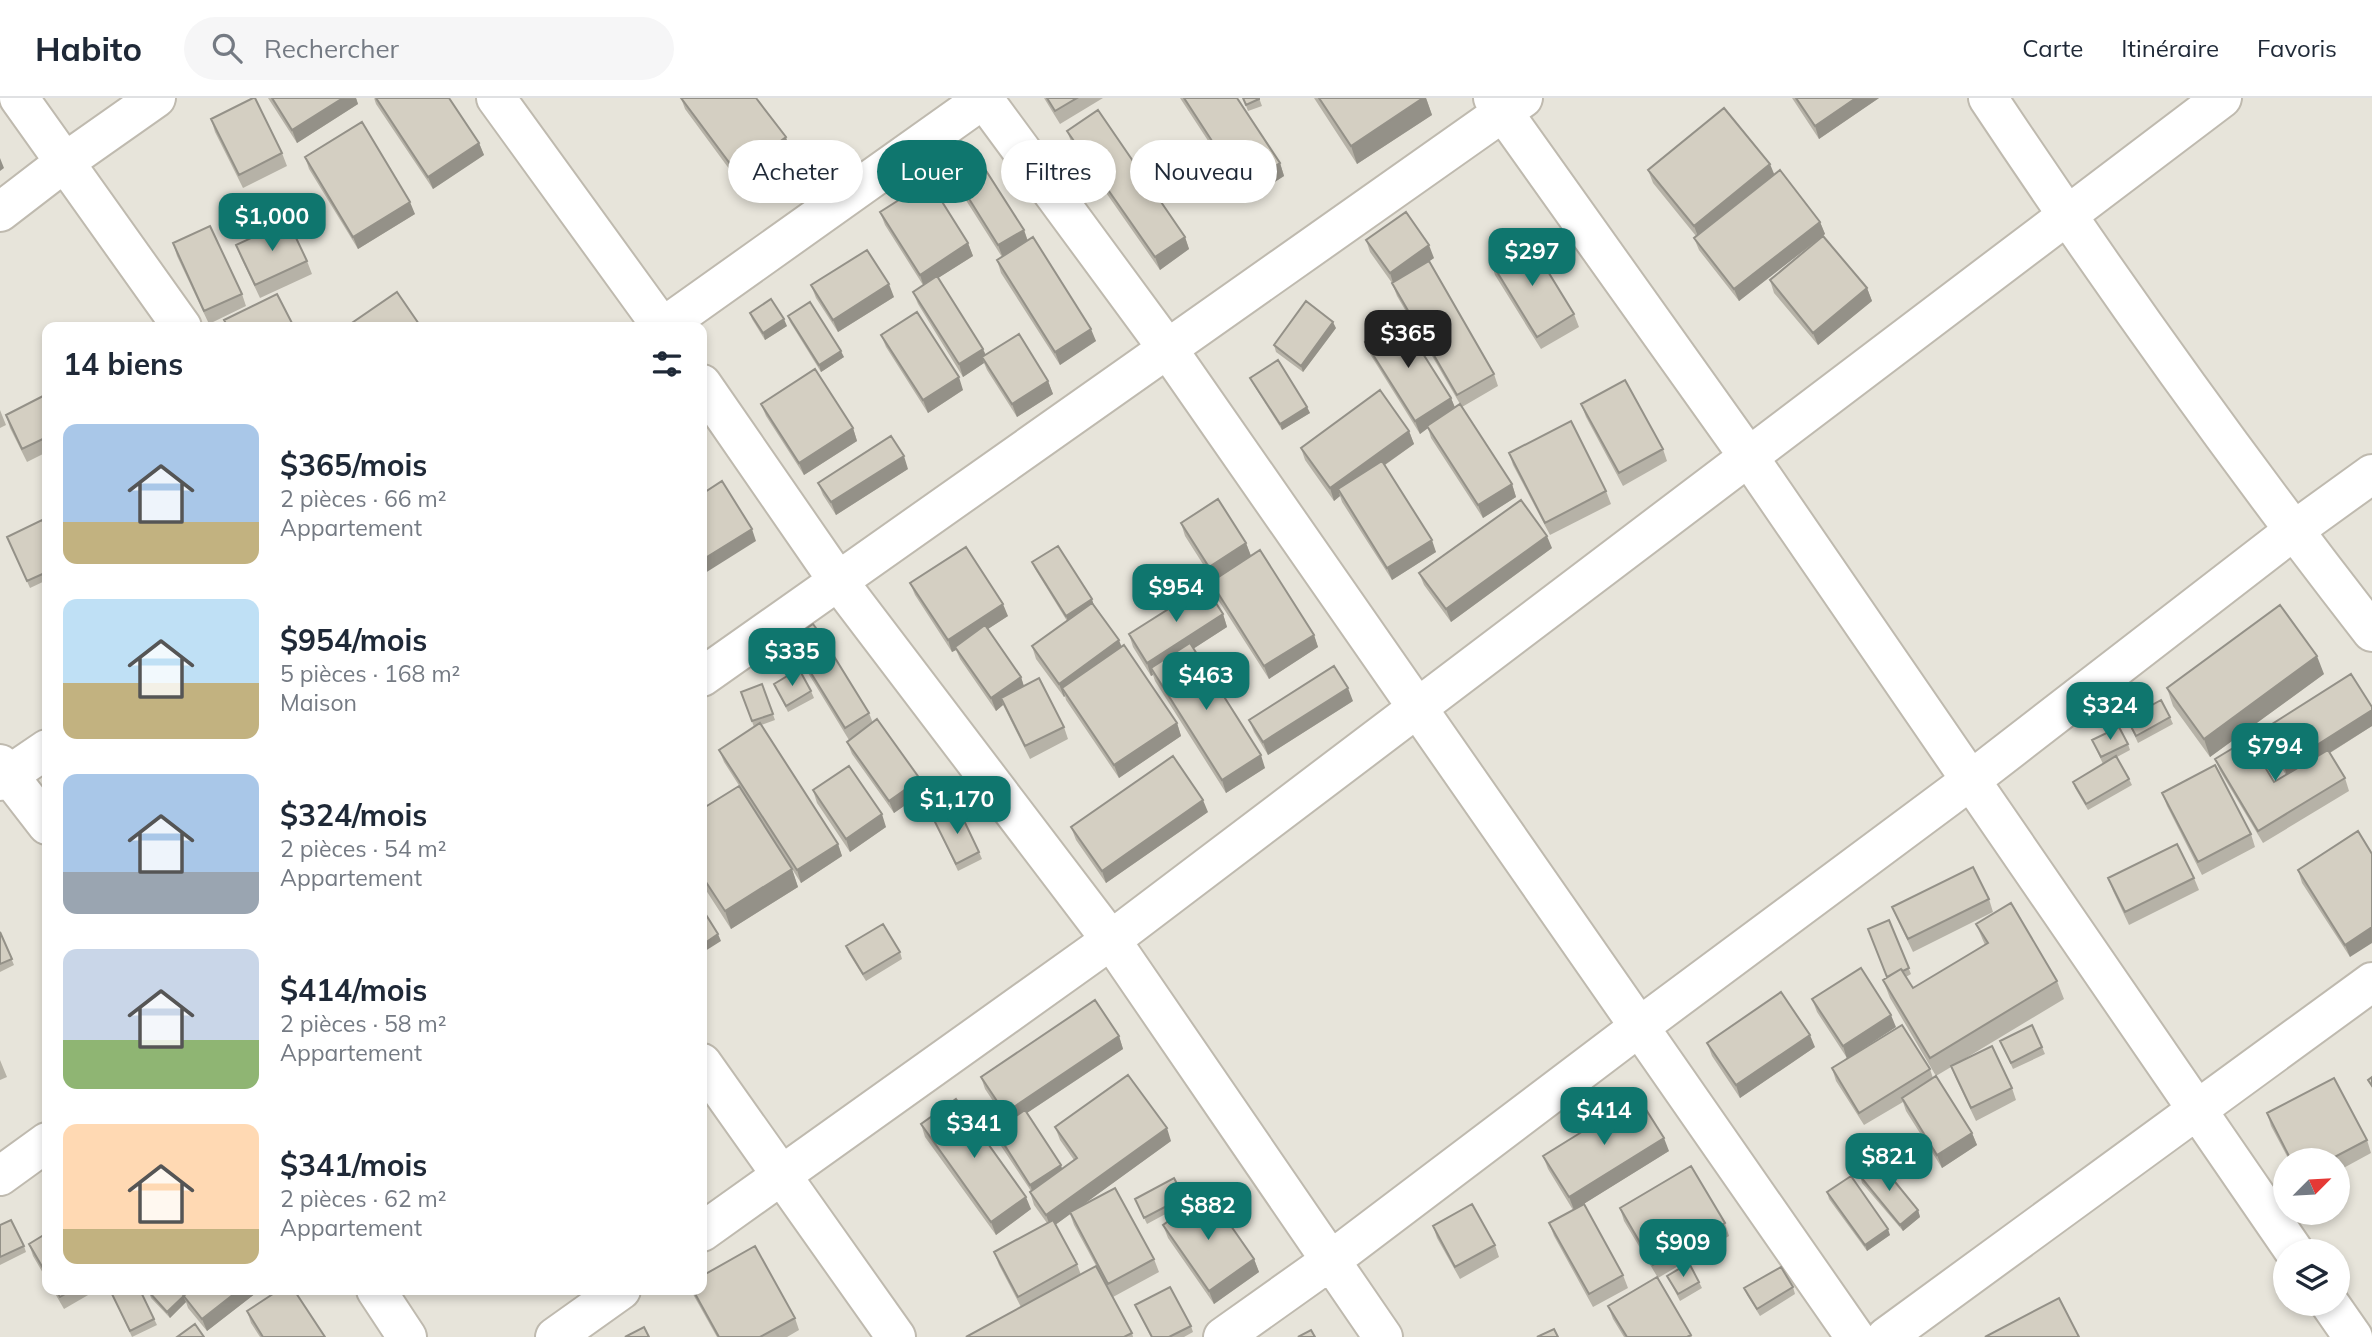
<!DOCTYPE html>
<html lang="fr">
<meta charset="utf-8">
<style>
body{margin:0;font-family:Mulish,sans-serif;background:#f6f6f7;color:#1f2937;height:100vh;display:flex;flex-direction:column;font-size:26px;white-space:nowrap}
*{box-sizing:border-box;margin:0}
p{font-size:23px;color:#747a83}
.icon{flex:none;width:38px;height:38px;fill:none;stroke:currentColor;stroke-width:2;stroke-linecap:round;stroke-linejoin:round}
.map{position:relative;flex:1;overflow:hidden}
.panel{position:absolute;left:42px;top:224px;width:665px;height:973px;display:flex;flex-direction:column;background:#fff;border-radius:14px;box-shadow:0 4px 10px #0003}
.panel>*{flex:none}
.hud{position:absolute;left:728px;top:42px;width:665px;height:63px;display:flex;gap:14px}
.needle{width:46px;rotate:66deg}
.fabs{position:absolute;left:2273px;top:1050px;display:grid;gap:14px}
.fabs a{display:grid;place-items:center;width:77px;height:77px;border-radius:50%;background:#fff;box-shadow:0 4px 10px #0003;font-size:35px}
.price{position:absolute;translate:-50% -60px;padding:0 16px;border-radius:14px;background:#0f766e;color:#fff;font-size:23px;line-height:46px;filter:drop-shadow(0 2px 4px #0008)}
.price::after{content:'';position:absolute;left:50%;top:42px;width:21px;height:16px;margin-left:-10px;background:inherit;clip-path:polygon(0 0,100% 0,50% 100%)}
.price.current{background:#222;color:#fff}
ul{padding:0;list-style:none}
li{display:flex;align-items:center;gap:21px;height:175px;padding:0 21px}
li span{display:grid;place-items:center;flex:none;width:196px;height:140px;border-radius:14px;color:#555}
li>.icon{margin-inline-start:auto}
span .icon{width:84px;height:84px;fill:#fffc;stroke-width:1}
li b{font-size:30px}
h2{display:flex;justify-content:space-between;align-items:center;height:84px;padding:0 21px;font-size:30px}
.tag{padding:0 24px;border-radius:32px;background:#fff;box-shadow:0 4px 10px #0003;font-size:24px;line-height:63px}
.tag.current{background:#0f766e;color:#fff}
header{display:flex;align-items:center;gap:42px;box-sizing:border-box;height:98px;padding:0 35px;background:#fff;border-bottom:2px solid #e0e1e3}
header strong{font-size:33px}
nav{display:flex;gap:38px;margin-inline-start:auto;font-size:24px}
.search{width:490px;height:63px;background:#f6f6f7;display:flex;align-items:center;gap:18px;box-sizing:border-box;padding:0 24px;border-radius:38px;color:#747a83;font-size:26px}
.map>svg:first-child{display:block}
</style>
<header>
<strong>Habito</strong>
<div class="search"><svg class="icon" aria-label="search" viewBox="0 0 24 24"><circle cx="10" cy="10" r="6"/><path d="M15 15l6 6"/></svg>Rechercher</div>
<nav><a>Carte</a><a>Itinéraire</a><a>Favoris</a></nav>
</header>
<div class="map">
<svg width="2372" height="1239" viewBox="0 0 2372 1239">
<rect width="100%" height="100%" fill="#f4f2ec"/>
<path fill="#e7e4da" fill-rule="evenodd" d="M0 0H2372V1239H0ZM47 229H702V1192H47ZM2286 1062H2338V1115H2286ZM2286 1153H2338V1206H2286Z"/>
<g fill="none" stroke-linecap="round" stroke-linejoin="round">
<g stroke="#bfbaaf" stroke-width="42">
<path id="minor" d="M19 0 182 229
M496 0 662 229
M983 0 1167 250 1855 1239
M1493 0 1748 358 2294 1153
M1988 0C2109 182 2237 361 2372 534
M0 114 65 64 156 0
M663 229 985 0
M702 286 838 483 1111 842 1383 1239
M702 579 1523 0
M0 666 47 727
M0 683 47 651
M702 965 896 1239
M0 1078 47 1044
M702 1134 1111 842 2222 0
M376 1192 407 1239
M2330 1206 2353 1239
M555 1239 621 1192
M1223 1239 1330 1163 1639 929 1971 682 2293 433 2372 376
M1886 1239 2372 884"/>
</g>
<use href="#minor" stroke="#fff" stroke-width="38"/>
</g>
<path fill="#b6b2a7" d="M268 0H356L358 6 297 45Z
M374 0 479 45 484 57 433 91 376 6Z
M681 0 790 52 741 87 685 11Z
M1044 0H1103L1060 26Z
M1180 0H1237L1280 65 1284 78 1247 102Z
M1243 0H1259L1262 8 1248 13Z
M1314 0H1426L1432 17 1357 66Z
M1792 0H1879L1819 41Z
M211 21 282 55 287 68 243 90 215 34Z
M1067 33 1185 139 1189 151 1160 172 1072 46Z
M305 59 415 116 358 151 309 71Z
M951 72 1024 132 1028 143 1096 243 1060 267 1001 175 997 162 1002 159 955 85Z
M1648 72 1774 77 1820 124 1825 136 1739 203 1699 152 1694 140 1696 138 1653 85Z
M880 114 968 145 973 158 938 180 983 251 986 257 1048 283 1053 296 1017 319 987 272 984 265 963 279 918 206 913 194 923 187 885 127Z
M1366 142 1434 160 1426 165 1494 276 1498 288 1462 309 1512 386 1516 399 1483 420 1431 340 1428 330 1420 336 1370 256 1365 244 1451 300 1455 310 1460 306 1397 198 1392 185 1370 154Z
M173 145 242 196 246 208 209 226 177 158Z
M236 147 307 163 312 176 260 200 241 160Z
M1491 164 1574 216 1579 229 1541 251 1495 177Z
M1770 182 1867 190 1872 203 1818 247 1774 195Z
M811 187 894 199 838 234 816 200Z
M750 215 787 228 765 242 752 221Z
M788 218 844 259 821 274 790 224Z
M1336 230 1303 274 1276 254 1274 247Z
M881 237 963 292 928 315 886 249Z
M1250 280 1307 309 1310 315 1282 332 1253 286Z
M47 296V354L27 364 10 330 6 317Z
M761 306 853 330 857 343 804 377 766 318Z
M1581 306 1663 351 1667 363 1623 388 1586 319Z
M0 312 6 327 0 330Z
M1409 333 1414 346 1385 367 1436 454 1392 482 1342 404 1340 398 1334 403 1305 362 1301 350Z
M1509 355 1606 393 1611 406 1550 437 1513 367Z
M908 371 836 417 823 397 818 385Z
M1181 425 1246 445 1251 458 1213 482 1185 438Z
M47 433V482L30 490 7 439Z
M1552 450 1451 524 1424 487 1419 475Z
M1032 464 1094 507 1122 549 1177 625 1181 638 1119 680 1066 602 1065 598 1064 599 1036 561 1032 548 1067 523 1035 471Z
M1211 484 1314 537 1318 549 1269 581 1215 497Z
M910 485 1008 518 988 531 1021 579 1024 588 1064 629 1068 641 1030 661 1003 607 996 613 960 561 956 552 952 554 915 497Z
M1223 516 1227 529 1193 551 1265 670 1226 695 1155 583 1153 577 1151 578 1133 549 1129 536Z
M824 541 826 547 869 615 873 625 924 694 894 715 852 656 847 644 849 642 808 575 804 563 787 574 777 559 775 552Z
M2324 576 2210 659 2173 608 2167 590Z
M762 586 775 622 761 627 838 746 842 758 801 785 724 664 719 652 754 629 741 594Z
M774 586 811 593 814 600 788 614Z
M1353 603 1268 657 1254 634 1249 622Z
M2170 619 2173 626 2138 645 2127 621Z
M2372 628 2330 655 2345 680 2349 693 2263 745 2220 673 2215 661 2274 684 2286 677 2266 645 2261 633Z
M2092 642 2128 646 2130 652 2117 659 2129 681 2132 687 2088 712 2075 690 2073 684 2103 666Z
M813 692 886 729 850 754 817 705Z
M2162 695 2251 736 2255 749 2202 777 2167 708Z
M702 711 792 771 798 789 731 831 702 786Z
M1208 714 1106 785 1076 742 1071 729Z
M934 722 979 754 982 761 958 773Z
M2372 756 2350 859 2302 785 2298 772Z
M2108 780H2194L2199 792 2129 827 2113 793Z
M1989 801 1993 814 1913 854 1897 821 1892 809Z
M1889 822 1911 876 1906 879 1913 890 1985 847 1976 826 2057 883 2064 901 1961 963 2012 990 2016 1002 1976 1023 1956 981 1951 969 1936 978 1890 900 1883 882 1887 879Z
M0 834 14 867 0 874Z
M846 848 900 854 902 861 866 883 848 854Z
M1812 901 1896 929 1855 955 1930 971 1933 980 1972 1035 1977 1047 1942 1070 1906 1013 1903 1004 1864 1027 1836 983 1832 970 1847 960 1817 914Z
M1119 938 1123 951 1027 1015 1062 1071 1074 1062 1060 1042 1055 1029 1171 1043 1081 1108 1154 1161 1159 1174 1113 1199 1074 1127 1070 1116 1055 1127 1077 1166 1081 1177 1132 1235 1133 1239H966L1021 1209 999 1167 994 1154 1047 1125 1034 1107 1030 1094 1031 1093 999 1045 995 1032 1007 1024 985 991 981 979Z
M2000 943 2042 949 2045 956 2013 971Z
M1707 945 1815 949 1740 1000 1712 958Z
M0 962 7 979 0 982Z
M2267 1015 2367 1042 2371 1055 2338 1073V1062H2289L2271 1028Z
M921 1026 1031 1111 996 1137 925 1039Z
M1669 1053 1577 1110 1623 1177 1628 1190 1593 1209 1554 1138 1549 1125 1573 1112 1548 1071 1543 1058Z
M1860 1078 1918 1112 1920 1119 1903 1133 1862 1085Z
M1827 1094 1890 1137 1867 1153 1829 1101Z
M1184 1099 1186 1105 1147 1126 1135 1101Z
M1620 1110 1725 1125 1729 1138 1658 1180 1624 1123Z
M0 1127 24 1148 26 1154 0 1167Z
M1163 1127 1254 1161 1259 1174 1214 1206 1168 1140Z
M1433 1128 1495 1147 1499 1159 1460 1181 1437 1140Z
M47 1135V1182L33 1158 29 1146Z
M1667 1178 1699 1184 1702 1190 1680 1203Z
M1793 1189 1795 1196 1760 1218 1747 1197 1744 1190Z
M53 1192H94L95 1193 64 1211Z
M110 1192H140L157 1227 132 1239Z
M260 1192 207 1233 188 1210 186 1204 170 1220 151 1200 149 1194Z
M691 1192H702L795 1220 799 1232 787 1239H717L694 1198Z
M1135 1207 1191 1228 1193 1234 1184 1239H1151Z
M1608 1208 1691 1237 1692 1239H1624L1613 1221Z
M247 1213 325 1239H260L251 1225Z"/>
<path fill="#949188" d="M343 0H356L358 6 297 45 292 32Z
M1423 0H1426L1432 17 1357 66 1351 48Z
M1856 0H1879L1819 41 1815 28Z
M786 39 790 52 741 87 737 75Z
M479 45 484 57 433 91 428 79Z
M0 60 4 70 0 73Z
M1280 65 1284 78 1247 102 1242 89Z
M1770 66 1775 78 1699 141 1694 128Z
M410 104 415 116 358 151 353 139Z
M1820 124 1825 136 1739 203 1734 191Z
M1024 132 1028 144 1003 160 998 147Z
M1185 139 1189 151 1160 172 1155 159Z
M968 145 973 158 924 189 920 177Z
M1429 147 1434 160 1394 188 1390 175Z
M889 186 894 199 838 234 833 222Z
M1867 190 1872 203 1818 247 1813 235Z
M784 221 787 228 765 242 763 235Z
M1333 224 1336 230 1303 274 1301 268Z
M1091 231 1096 243 1060 267 1055 254Z
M983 251 988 263 982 259 984 265 963 279 959 266Z
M841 253 844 259 821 274 819 267Z
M959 279 963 292 928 315 923 302Z
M1048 283 1053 296 1017 319 1012 306Z
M1451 300 1456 312 1427 328 1428 330 1420 336 1415 323Z
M1307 309 1310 315 1282 332 1280 326Z
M853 330 857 343 804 377 799 365Z
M1409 333 1414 346 1342 397 1338 391 1340 398 1334 403 1330 390Z
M904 358 908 371 836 417 831 404Z
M1512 386 1516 399 1483 420 1478 407Z
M752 431 756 443 702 477V462Z
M1547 438 1552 450 1451 524 1446 511Z
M1432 442 1436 454 1392 482 1387 470Z
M1246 445 1251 458 1213 482 1209 469Z
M1092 501 1094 508 1068 524 1066 518Z
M1003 506 1008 518 957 551 955 549 956 552 952 554 948 542Z
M1223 516 1227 529 1154 576 1151 570 1153 577 1151 578 1147 565Z
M1314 537 1318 549 1269 581 1264 568Z
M824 541 826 547 787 574 785 567Z
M1119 542 1124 555 1062 590 1065 598 1064 599 1059 586Z
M2317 558 2324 576 2210 659 2204 641Z
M1021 579 1025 592 1001 600 1003 607 996 613 991 600Z
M1348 590 1353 603 1268 657 1263 644Z
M2372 612V628L2288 681 2284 668Z
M1177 625 1181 638 1119 680 1114 667Z
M1261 657 1265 670 1226 695 1222 682Z
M920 681 924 694 894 715 889 703Z
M1203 702 1208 714 1106 785 1102 773Z
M882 716 886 729 850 754 846 741Z
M838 746 842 758 801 785 797 772Z
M792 771 798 789 731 831 725 813Z
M2372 829V845L2350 859 2345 847Z
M718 836 721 843 702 855V847Z
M1891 917 1896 929 1847 961 1843 948Z
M1810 937 1815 949 1740 1000 1736 987Z
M1119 938 1123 951 1009 1027 1005 1015Z
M1167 1030 1171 1043 1051 1130 1046 1117Z
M1972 1035 1977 1047 1942 1070 1937 1057Z
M1664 1040 1669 1053 1574 1112 1569 1099Z
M1061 1067 1065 1080 1035 1100 1030 1087Z
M703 1070 706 1076 702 1079V1071Z
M1026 1099 1031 1111 996 1137 991 1124Z
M1918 1112 1920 1119 1903 1133 1900 1127Z
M1888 1131 1890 1137 1867 1153 1865 1147Z
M1254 1161 1259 1174 1214 1206 1209 1193Z
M239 1192H260L207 1233 202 1221Z
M183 1198 186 1204 170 1220 167 1214Z"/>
<path fill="#d4cfc2" stroke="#949188" stroke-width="2" d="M253 0H255L282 55 239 77 211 21Z
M272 0H343L292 32Z
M376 0H449L479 45 428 79Z
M681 0H756L786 39 737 75Z
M1047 0H1077L1055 13Z
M1184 0H1237L1280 65 1242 89Z
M1243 0H1259V1L1246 7Z
M1319 0H1423L1351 48Z
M1796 0H1856L1815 28Z
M1724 10 1770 66 1694 128 1648 72Z
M1098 12 1185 139 1155 159 1067 33Z
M362 24 410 104 353 139 305 59Z
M976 57 1024 132 998 147 951 72Z
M1780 72 1820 124 1734 191 1694 140Z
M929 83 968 145 920 177 880 114Z
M1406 114 1429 147 1390 175 1366 142Z
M288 123 307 163 255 187 236 147Z
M210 128 242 196 204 213 173 145Z
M1823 138 1867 190 1813 235 1770 182Z
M1033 139 1091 231 1055 254 997 162Z
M1528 141 1574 216 1537 239 1491 164Z
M867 152 889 186 833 222 811 187Z
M1429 163 1494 276 1457 297 1392 185Z
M937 178 983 251 959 266 913 194Z
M397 194 421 229H346Z
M277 196 294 229H228L224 222Z
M771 201 784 221 763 235 750 215Z
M1306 203 1333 224 1301 268 1274 247Z
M810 204 841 253 819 267 788 218Z
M917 214 959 279 923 302 881 237Z
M1401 221 1451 300 1415 323 1365 244Z
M1019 236 1048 283 1012 306 982 259Z
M1278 262 1307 309 1280 326 1250 280Z
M815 271 853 330 799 365 761 306Z
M1625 282 1663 351 1619 375 1581 306Z
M1380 292 1409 333 1330 390 1301 350Z
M47 296V339L22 351 6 317Z
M1460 306 1512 386 1478 407 1427 328Z
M1571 323 1606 393 1545 425 1509 355Z
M891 338 904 358 831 404 818 385Z
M1382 363 1432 442 1387 470 1338 391Z
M722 383 752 431 702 462V396Z
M1218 401 1246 445 1209 469 1181 425Z
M1521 402 1547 438 1446 511 1419 475Z
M42 422 47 433V474L27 483 7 439Z
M1058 448 1092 501 1066 518 1032 464Z
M966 449 1003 506 948 542 910 485Z
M1260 452 1314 537 1264 568 1211 484Z
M1205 488 1223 516 1147 565 1129 536Z
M1092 505 1119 542 1059 586 1032 548Z
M2280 507 2317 558 2204 641 2167 590Z
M813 526 824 541 785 567 775 552Z
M985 527 1021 579 991 600 955 549Z
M1190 545 1261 657 1222 682 1151 570Z
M827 547 869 615 845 630 803 562Z
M1124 547 1177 625 1114 667 1062 590Z
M1334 568 1348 590 1263 644 1249 622Z
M799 571 811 593 786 608 774 586Z
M2351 576 2372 609V612L2284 668 2261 633Z
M1039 580 1064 629 1025 648 1001 600Z
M762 586 773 616 752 623 741 594Z
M2161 602 2170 619 2136 638 2127 621Z
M877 621 920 681 889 703 847 644Z
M760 625 838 746 797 772 719 652Z
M2119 629 2128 646 2101 659 2092 642Z
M2248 641 2274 684 2328 652 2345 680 2258 733 2215 661Z
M1173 658 1203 702 1102 773 1071 729Z
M2116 658 2129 681 2086 706 2073 684Z
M2215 667 2251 736 2198 764 2162 695Z
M849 668 882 716 846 741 813 692Z
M739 688 792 771 725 813 702 778V711Z
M958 710 979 754 956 766 934 722Z
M2358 733 2372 756V829L2345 847 2298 772Z
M2177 746 2194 780 2125 814 2108 780Z
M1973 769 1989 801 1908 841 1892 809Z
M2011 805 2057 883 1930 960 1883 882 1901 871 1913 890 1988 845 1976 826Z
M703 812 718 836 702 847V813Z
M1889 822 1909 870 1903 873 1901 871 1887 879 1868 831Z
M883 826 900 854 863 876 846 848Z
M0 834 12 861 0 866Z
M1861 870 1891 917 1843 948 1812 901Z
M1781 894 1810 937 1736 987 1707 945Z
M1095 902 1119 938 1005 1015 981 979Z
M1902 927 1930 971 1859 1015 1832 970Z
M2032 927 2042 949 2011 965 2000 943Z
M1992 948 2012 990 1971 1010 1951 968Z
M1128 977 1167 1030 1046 1117 1030 1094 1077 1060 1055 1029Z
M1936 978 1972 1035 1937 1057 1902 1000Z
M2372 979V988L2368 982Z
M2334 980 2367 1042 2329 1062H2291L2267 1015Z
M1638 999 1664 1040 1569 1099 1543 1058Z
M956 1001 1026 1099 991 1124 921 1026Z
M1025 1012 1061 1067 1030 1087 995 1032Z
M1878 1063 1918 1112 1900 1127 1860 1078Z
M1691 1068 1725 1125 1653 1167 1620 1110Z
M1851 1078 1888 1131 1865 1147 1827 1094Z
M1174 1080 1184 1099 1144 1120 1135 1101Z
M1115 1090 1154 1161 1108 1186 1070 1114Z
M1208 1095 1254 1161 1209 1193 1163 1127Z
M1472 1106 1495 1147 1455 1169 1433 1128Z
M1584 1106 1623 1177 1589 1196 1549 1125Z
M11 1122 24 1148 0 1159V1127Z
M1053 1122 1077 1166 1018 1199 994 1154Z
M47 1135V1177L29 1146Z
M755 1148 795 1220 760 1239H719L693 1192H702V1178Z
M1689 1165 1699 1184 1678 1196 1667 1178Z
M1096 1168 1132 1235 1124 1239H966Z
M1781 1169 1793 1189 1757 1211 1744 1190Z
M1657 1179 1691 1237 1687 1239H1627L1608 1208Z
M1170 1189 1191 1228 1169 1239H1152L1135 1207Z
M56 1192H72L60 1199Z
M110 1192H140L154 1221 130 1233Z
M151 1192H190L167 1214 149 1194Z
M190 1192H239L202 1221 183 1197Z
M279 1192H294L325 1239H263L247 1213Z
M2059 1200 2079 1239H1985Z
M195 1226 204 1239H177Z
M644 1229 649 1239H625Z
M1554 1231 1558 1239H1537Z
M1311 1232 1315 1239H1298Z"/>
</svg>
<div class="fabs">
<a><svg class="needle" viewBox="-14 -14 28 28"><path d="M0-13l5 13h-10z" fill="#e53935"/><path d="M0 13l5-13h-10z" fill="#747a83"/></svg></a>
<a><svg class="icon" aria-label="layers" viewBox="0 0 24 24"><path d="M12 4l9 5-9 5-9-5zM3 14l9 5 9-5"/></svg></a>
</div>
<b class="price" style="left:272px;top:155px">$1,000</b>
<b class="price" style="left:1532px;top:190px">$297</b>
<b class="price current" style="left:1408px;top:272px">$365</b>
<b class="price" style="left:1176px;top:526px">$954</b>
<b class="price" style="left:792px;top:590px">$335</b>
<b class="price" style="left:1206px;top:614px">$463</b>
<b class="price" style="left:2110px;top:644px">$324</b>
<b class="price" style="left:2275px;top:685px">$794</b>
<b class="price" style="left:957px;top:738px">$1,170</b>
<b class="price" style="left:1604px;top:1049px">$414</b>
<b class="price" style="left:974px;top:1062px">$341</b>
<b class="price" style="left:1889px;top:1095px">$821</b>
<b class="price" style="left:1208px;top:1144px">$882</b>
<b class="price" style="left:1683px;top:1181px">$909</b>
<div class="hud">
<a class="tag">Acheter</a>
<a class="tag current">Louer</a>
<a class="tag">Filtres</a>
<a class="tag">Nouveau</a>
</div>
<section class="panel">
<h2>14 biens<svg class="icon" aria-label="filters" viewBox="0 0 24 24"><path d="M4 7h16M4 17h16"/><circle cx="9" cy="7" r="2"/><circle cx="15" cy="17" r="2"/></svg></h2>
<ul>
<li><span style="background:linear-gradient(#a9c7e8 70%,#c2b280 0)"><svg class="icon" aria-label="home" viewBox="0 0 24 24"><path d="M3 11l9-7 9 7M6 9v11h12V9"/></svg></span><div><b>$365/mois</b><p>2 pièces · 66 m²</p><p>Appartement</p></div></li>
<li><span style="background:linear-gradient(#bfe0f5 60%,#c2b280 0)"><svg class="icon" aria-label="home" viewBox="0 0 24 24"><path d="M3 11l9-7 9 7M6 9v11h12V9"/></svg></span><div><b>$954/mois</b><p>5 pièces · 168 m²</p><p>Maison</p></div></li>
<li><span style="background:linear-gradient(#a9c7e8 70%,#9aa5b1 0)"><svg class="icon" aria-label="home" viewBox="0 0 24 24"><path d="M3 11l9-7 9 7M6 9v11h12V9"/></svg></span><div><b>$324/mois</b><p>2 pièces · 54 m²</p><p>Appartement</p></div></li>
<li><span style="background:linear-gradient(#c9d6e8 65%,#8fb573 0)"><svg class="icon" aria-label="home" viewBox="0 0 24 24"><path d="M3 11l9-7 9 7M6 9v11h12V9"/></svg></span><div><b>$414/mois</b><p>2 pièces · 58 m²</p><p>Appartement</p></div></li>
<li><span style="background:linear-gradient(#ffd9b3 75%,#c2b280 0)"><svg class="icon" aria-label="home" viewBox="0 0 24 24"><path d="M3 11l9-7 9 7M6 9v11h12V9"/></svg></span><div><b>$341/mois</b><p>2 pièces · 62 m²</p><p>Appartement</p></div></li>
</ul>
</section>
</div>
